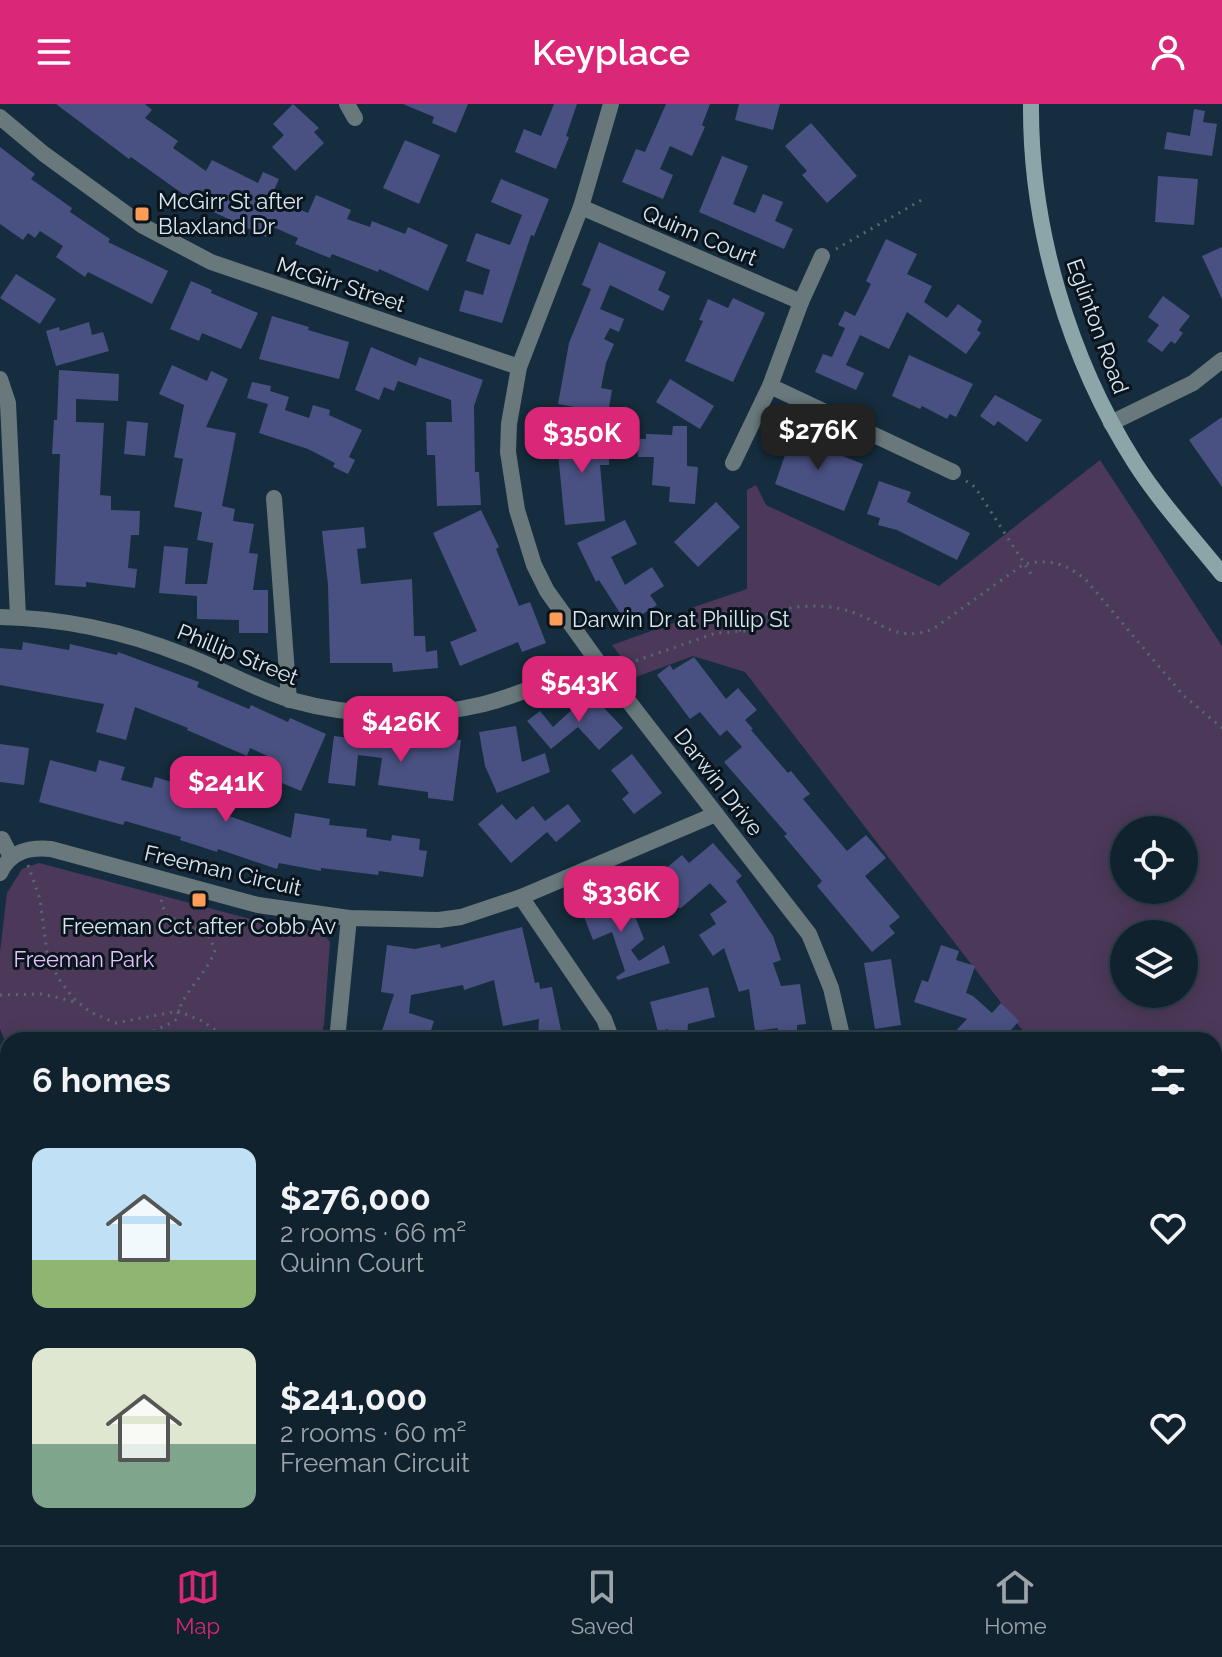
<!DOCTYPE html>
<meta charset="utf-8">
<style>
body{margin:0;font-family:Raleway,sans-serif;background:#1e2f3a;color:#f1f3f6;height:100vh;display:flex;flex-direction:column;font-size:30px;white-space:nowrap}
*{box-sizing:border-box;margin:0}
p{font-size:26px;color:#9ca4aa}
.icon{flex:none;width:44px;height:44px;fill:none;stroke:currentColor;stroke-width:2;stroke-linecap:round;stroke-linejoin:round}
.map{position:relative;flex:1;overflow:hidden}
.drawer{position:absolute;left:0px;top:928px;width:1222px;height:514px;display:flex;flex-direction:column;background:#10222e;border-radius:24px 24px 0 0;box-shadow:0 4px 20px #0003,0 0 0 2px #303f4a}
.drawer>*{flex:none}
.fabs{position:absolute;left:1110px;top:712px;display:grid;gap:16px}
.fabs a{display:grid;place-items:center;width:88px;height:88px;border-radius:50%;background:#10222e;box-shadow:0 4px 20px #0003,0 0 0 2px #303f4a;font-size:40px}
.price{position:absolute;translate:-50% -68px;padding:0 18px;border-radius:16px;background:#db2777;color:#fff;font-size:26px;line-height:52px;filter:drop-shadow(0 2px 4px #0008)}
.price::after{content:'';position:absolute;left:50%;top:48px;width:24px;height:18px;margin-left:-12px;background:inherit;clip-path:polygon(0 0,100% 0,50% 100%)}
.price.current{background:#222;color:#fff}
ul{padding:0;list-style:none}
li{display:flex;align-items:center;gap:24px;height:200px;padding:0 32px}
li span{display:grid;place-items:center;flex:none;width:224px;height:160px;border-radius:16px;color:#555}
li>.icon{margin-inline-start:auto}
span .icon{width:96px;height:96px;fill:#fffc;stroke-width:1}
li b{font-size:34px}
h2{display:flex;justify-content:space-between;align-items:center;height:96px;padding:0 32px;font-size:34px}
header{display:flex;justify-content:space-between;align-items:center;height:104px;padding:0 32px;background:#db2777;color:#fff;font-size:36px;font-weight:600}
.tabs{display:flex;justify-content:space-around;align-items:center;height:112px;border-top:2px solid #303f4a;background:#10222e;font-size:22px;color:#9ca4aa}
.tabs a{display:grid;justify-items:center;gap:4px}
.tabs .current{color:#db2777}
.map>svg:first-child{display:block}
</style>
<header><svg class="icon" aria-label="menu" viewBox="0 0 24 24"><path d="M4 6h16M4 12h16M4 18h16"/></svg>Keyplace<svg class="icon" aria-label="person" viewBox="0 0 24 24"><circle cx="12" cy="8" r="4"/><path d="M4 21q1-7 8-7t8 7"/></svg></header>
<div class="map">
<svg width="1222" height="1441" viewBox="0 0 1222 1441">
<rect width="100%" height="100%" fill="#152d3e"/>
<g fill="#4c395a" fill-rule="evenodd">
<path d="M1100 356 1222 542V1013L1214 1025V936H1030L745 568 693 552 636 573 612 541 679 517 694 503 747 485V386L756 381 766 401 939 482ZM1124 726H1184V786H1124ZM1124 830H1184V890H1124Z"/>
<polygon points="39,759 258,817 311,825 324,830 330,838 324,921 320,936 8,936 8,944 0,925 0,848 7,789 22,765"/>
<polygon points="688,1434 942,1434 937,1441 681,1441"/>
</g>
<g fill="#495182">
<polygon points="56,0 145,0 152,6 145,14 178,37 173,44 206,67 212,56 258,79 263,68 279,75 271,93 308,109 316,91 351,106 347,115 370,123 372,117 405,130 408,123 448,141 428,187 379,165 378,168 332,150 330,154 295,140 298,134 271,122 266,133 201,102 203,98 183,90 131,53 129,55"/>
<polygon points="293,0 319,24 314,28 324,39 295,67 272,43 284,31 273,20"/>
<polygon points="403,0 468,0 456,29 432,19 434,13"/>
<polygon points="554,0 577,0 566,32 569,33 556,65 515,48 524,25 541,32"/>
<polygon points="666,0 710,0 702,21 705,23 692,52 670,42 660,65 673,71 663,95 622,78 636,45 645,48"/>
<polygon points="739,0 780,0 773,26 735,16"/>
<polygon points="1194,5 1205,7 1203,18 1217,20 1212,52 1164,45 1167,28 1190,32"/>
<polygon points="811,19 857,72 827,99 802,71 807,67 785,42"/>
<polygon points="405,36 440,51 419,100 383,84"/>
<polygon points="0,43 35,70 31,75 72,104 70,108 110,135 108,138 168,167 152,200 88,168 85,173 56,153 63,142 40,127 35,134 28,129 23,136 0,120"/>
<polygon points="722,52 748,62 733,100 755,109 763,90 783,98 775,117 793,125 784,145 699,108"/>
<polygon points="1158,72 1198,75 1194,121 1155,118"/>
<polygon points="501,75 549,95 534,132 531,131 502,219 459,207 465,186 483,191 490,166 466,157 476,129 510,141 522,111 491,98"/>
<polygon points="886,135 917,150 907,170 932,182 924,198 947,214 958,200 982,217 977,226 981,229 966,250 907,208 889,245 860,231 846,261 864,269 856,286 815,268 823,250 832,253 845,224 838,221 845,207 855,212 871,180 866,177"/>
<polygon points="599,138 666,168 658,186 670,192 663,207 610,181 600,205 624,215 619,228 610,224 604,235 614,240 606,259 601,284 612,286 608,309 558,300 569,239 591,185 582,181"/>
<polygon points="1222,143 1222,195 1202,152"/>
<polygon points="16,170 56,195 40,220 0,194"/>
<polygon points="191,177 212,186 211,189 258,209 241,245 202,229 199,237 170,225"/>
<polygon points="1163,192 1190,212 1179,226 1183,229 1175,240 1171,237 1162,248 1147,237 1159,221 1148,213"/>
<polygon points="733,194 765,209 733,278 685,257 703,217 699,216 708,195 728,204"/>
<polygon points="272,212 309,223 308,226 349,238 339,275 259,255"/>
<polygon points="89,218 92,231 103,228 109,247 56,262 46,227 59,223 60,227"/>
<polygon points="371,243 416,262 419,253 483,276 474,302 475,368 479,368 481,401 437,402 435,351 427,351 426,318 452,318 451,296 398,277 394,287 384,283 379,296 355,286"/>
<polygon points="909,251 973,280 956,313 950,310 947,315 922,302 920,305 892,292"/>
<polygon points="172,261 207,277 211,267 228,275 206,323 236,329 222,402 235,405 233,417 254,420 249,449 258,450 253,486 268,486 268,529 239,529 239,516 197,515 197,492 159,489 164,442 188,444 185,480 207,480 213,439 197,436 202,408 174,403 183,355 174,353 184,301 159,290"/>
<polygon points="59,266 119,270 118,297 76,295 76,318 104,319 100,391 111,392 111,406 140,407 139,431 131,431 128,464 137,465 135,484 86,478 86,483 55,481 60,350 52,350 54,316 57,316"/>
<polygon points="670,275 714,302 700,325 656,298"/>
<polygon points="252,278 271,282 270,287 289,293 285,306 309,314 313,301 330,306 329,311 362,326 349,353 355,356 348,370 333,363 335,359 308,345 259,329 268,300 247,294"/>
<polygon points="995,291 1042,316 1027,338 998,317 994,322 980,312"/>
<polygon points="1222,313 1222,383 1189,336"/>
<polygon points="127,317 148,319 145,352 124,350"/>
<polygon points="673,322 687,322 687,362 698,363 695,400 669,398 670,383 652,381 654,353 638,353 637,335 646,335 646,330 672,331"/>
<polygon points="793,328 817,336 815,341 863,360 844,407 775,380"/>
<polygon points="552,329 610,330 609,361 600,361 605,417 565,421 558,349 552,349"/>
<polygon points="879,377 911,388 907,398 970,429 957,456 897,426 878,421 880,414 867,410"/>
<polygon points="716,398 740,423 698,463 674,438"/>
<polygon points="481,406 499,443 496,445 519,502 530,498 546,539 522,548 518,538 460,562 450,538 477,527 433,429"/>
<polygon points="625,416 637,440 611,453 625,481 652,463 664,482 650,491 657,501 627,520 599,476 596,478 577,439"/>
<polygon points="364,423 366,444 357,445 361,480 412,475 414,532 425,532 426,548 437,546 438,564 393,568 392,559 330,559 328,481 322,427"/>
<polygon points="23,538 69,546 70,540 117,551 118,548 199,578 197,583 249,605 251,601 288,618 290,614 326,630 301,687 270,674 278,657 250,644 247,652 187,626 188,624 135,603 126,636 96,628 104,600 0,581 0,544 22,546"/>
<polygon points="694,553 726,595 738,584 757,606 745,616 753,625 751,626 788,669 791,667 810,690 803,695 847,747 866,731 886,754 865,772 900,813 889,822 895,829 872,848 817,782 822,777 784,732 787,730 724,658 742,643 727,626 720,632 700,608 690,615 657,571 670,561 673,566"/>
<polygon points="590,589 623,624 599,646 578,623 551,645 527,617 540,607 553,623"/>
<polygon points="516,622 522,658 545,649 550,668 497,689 485,662 479,628"/>
<polygon points="334,632 384,638 385,632 435,639 436,633 461,636 453,697 428,694 428,688 378,681 382,654 358,651 355,682 328,679"/>
<polygon points="0,640 29,644 24,681 0,678"/>
<polygon points="632,650 662,689 634,710 622,695 629,689 611,666"/>
<polygon points="50,656 96,668 99,656 125,663 121,676 152,684 155,673 182,681 181,687 231,703 229,712 291,734 295,709 330,715 329,721 367,725 366,733 391,737 392,731 420,735 419,746 427,747 423,773 379,767 378,771 321,764 321,767 279,759 277,765 218,745 217,748 180,736 181,733 125,717 123,721 39,698"/>
<polygon points="502,700 516,716 533,702 545,717 568,700 581,717 556,738 547,728 511,759 478,720"/>
<polygon points="713,739 742,772 736,777 773,832 781,856 773,859 781,882 800,880 806,920 797,921 797,936 778,936 778,924 755,927 749,885 739,888 724,844 713,852 699,831 716,820 710,810 727,798 710,779 681,804 676,804 652,776 682,751 689,759"/>
<polygon points="604,791 609,804 629,797 644,835 631,846 639,857 664,841 670,859 618,876 616,873 625,867 612,828 593,836 579,800"/>
<polygon points="522,823 535,879 539,878 540,885 552,883 563,936 538,936 539,915 503,922 494,876 464,886 463,881 411,891 409,909 434,917 428,936 379,936 394,890 381,888 387,841 415,845 440,840 441,844"/>
<polygon points="941,841 959,847 956,856 975,862 966,889 973,892 992,909 1001,899 1019,917 1011,926 1021,936 947,936 967,915 914,898 922,876 928,878"/>
<polygon points="891,855 901,921 875,925 864,859"/>
<polygon points="708,883 715,913 688,920 687,936 667,936 668,925 658,928 650,898"/>
</g>
<g fill="none" stroke-linecap="round" stroke-linejoin="round">
<g stroke="#546978" stroke-width="3" stroke-dasharray="2 6" stroke-linecap="butt">
<polyline points="836,145 925,94"/>
<polyline points="966,377 975,383 1031,470"/>
<path d="M739 527C767 502 817 496 852 508 883 519 898 539 933 525L1024 460C1049 455 1066 459 1086 476L1183 591 1222 624"/>
<polyline points="621,562 716,529 747,527"/>
<polyline points="28,761 40,795 47,849 58,874 73,894 90,908 116,919 178,907 202,917 223,931 226,936"/>
<polyline points="0,891 43,890 75,898"/>
<path d="M140 936C151 925 165 924 177 915 179 891 207 871 215 846L208 830 167 812 161 799 162 792"/>
<polyline points="1214,996 1222,984"/>
<polyline points="904,1441 909,1434"/>
</g>
<g stroke="#69797b" stroke-width="16">
<polyline points="347,0 355,14"/>
<polyline points="611,0 581,103 519,263 509,320 508,348 517,406 534,461 547,487 598,558 809,830 831,884 843,936"/>
<polyline points="0,13 44,50 143,122 211,158 519,263"/>
<polyline points="581,103 801,198"/>
<polyline points="0,275 8,299 18,513"/>
<polyline points="770,282 953,368"/>
<polyline points="1111,319 1193,279 1222,256"/>
<polyline points="733,359 770,282 801,198 822,152"/>
<polyline points="274,394 289,596"/>
<path d="M0 513C63 514 126 528 184 551 220 564 254 585 291 596 351 613 423 615 484 600 521 591 562 571 598 558"/>
<polyline points="2,735 11,753"/>
<path d="M0 769C10 747 29 743 51 745L258 801 349 814 439 816 461 813 521 793 716 710"/>
<polyline points="521,793 604,915 612,936"/>
<polyline points="337,936 349,814"/>
<polyline points="0,962 8,973"/>
<polyline points="1214,1206 1222,1195"/>
<polyline points="0,1225 8,1225"/>
<polyline points="1214,1361 1222,1367"/>
<polyline points="191,1434 196,1441"/>
<polyline points="1049,1441 1054,1434"/>
</g>
<path stroke="#8ca5a9" stroke-width="16" d="M1031 0C1030 124 1069 255 1135 359 1160 398 1193 434 1222 470"/>
</g>
<g fill="#fe9c58" stroke="#0a141c" stroke-width="3">
<rect x="134" y="102" width="16" height="16" rx="4"/>
<rect x="548" y="507" width="16" height="16" rx="4"/>
<rect x="191" y="788" width="16" height="16" rx="4"/>
</g>
<g text-anchor="middle" dominant-baseline="central" stroke-width="6" stroke-linejoin="round" paint-order="stroke">
<g font-size="22" fill="#d9e7f3" stroke="#0a141c" text-anchor="start">
<text x="158" y="97">McGirr St after<tspan x="158" dy="25">Blaxland Dr</tspan></text>
<text x="572" y="515">Darwin Dr at Phillip St</text>
<text x="199" y="822" text-anchor="middle">Freeman Cct after Cobb Av</text>
</g>
<g font-size="22" fill="#d9e7f3" stroke="#0a141c">
<text transform="translate(700 131) rotate(23)">Quinn Court</text>
<text transform="translate(341 180) rotate(18)">McGirr Street</text>
<text transform="translate(1098 222) rotate(70)">Eglinton Road</text>
<text transform="translate(238 550) rotate(22)">Phillip Street</text>
<text transform="translate(719 678) rotate(52)">Darwin Drive</text>
<text transform="translate(223 766) rotate(13)">Freeman Circuit</text>
</g>
<g font-size="22" fill="#e3c1fd" stroke="#0a141c">
<text x="84" y="855">Freeman Park</text>
</g>
</g>
</svg>
<div class="fabs">
<a><svg class="icon" aria-label="locate" viewBox="0 0 24 24"><circle cx="12" cy="12" r="6"/><path d="M12 2v4M12 18v4M2 12h4M18 12h4"/></svg></a>
<a><svg class="icon" aria-label="layers" viewBox="0 0 24 24"><path d="M12 4l9 5-9 5-9-5zM3 14l9 5 9-5"/></svg></a>
</div>
<b class="price current" style="left:818px;top:368px">$276K</b>
<b class="price" style="left:582px;top:371px">$350K</b>
<b class="price" style="left:579px;top:620px">$543K</b>
<b class="price" style="left:401px;top:660px">$426K</b>
<b class="price" style="left:226px;top:720px">$241K</b>
<b class="price" style="left:621px;top:830px">$336K</b>
<section class="drawer">
<h2>6 homes<svg class="icon" aria-label="filters" viewBox="0 0 24 24"><path d="M4 7h16M4 17h16"/><circle cx="9" cy="7" r="2"/><circle cx="15" cy="17" r="2"/></svg></h2>
<ul>
<li><span style="background:linear-gradient(#bfe0f5 70%,#8fb573 0)"><svg class="icon" aria-label="home" viewBox="0 0 24 24"><path d="M3 11l9-7 9 7M6 9v11h12V9"/></svg></span><div><b>$276,000</b><p>2 rooms · 66 m²</p><p>Quinn Court</p></div><svg class="icon" aria-label="heart" viewBox="0 0 24 24"><path d="M12 20l-8-8c-3-5 5-10 8-4 3-6 11-1 8 4z"/></svg></li>
<li><span style="background:linear-gradient(#dfe7d0 60%,#7fa58c 0)"><svg class="icon" aria-label="home" viewBox="0 0 24 24"><path d="M3 11l9-7 9 7M6 9v11h12V9"/></svg></span><div><b>$241,000</b><p>2 rooms · 60 m²</p><p>Freeman Circuit</p></div><svg class="icon" aria-label="heart" viewBox="0 0 24 24"><path d="M12 20l-8-8c-3-5 5-10 8-4 3-6 11-1 8 4z"/></svg></li>
</ul>
</section>
</div>
<nav class="tabs">
<a class="current"><svg class="icon" aria-label="map" viewBox="0 0 24 24"><path d="M3 6l6-2 6 2 6-2v14l-6 2-6-2-6 2zM9 4v14M15 6v14"/></svg>Map</a>
<a><svg class="icon" aria-label="saved" viewBox="0 0 24 24"><path d="M7 4h10v16l-5-4-5 4z"/></svg>Saved</a>
<a><svg class="icon" aria-label="home" viewBox="0 0 24 24"><path d="M3 11l9-7 9 7M6 9v11h12V9"/></svg>Home</a>
</nav>
